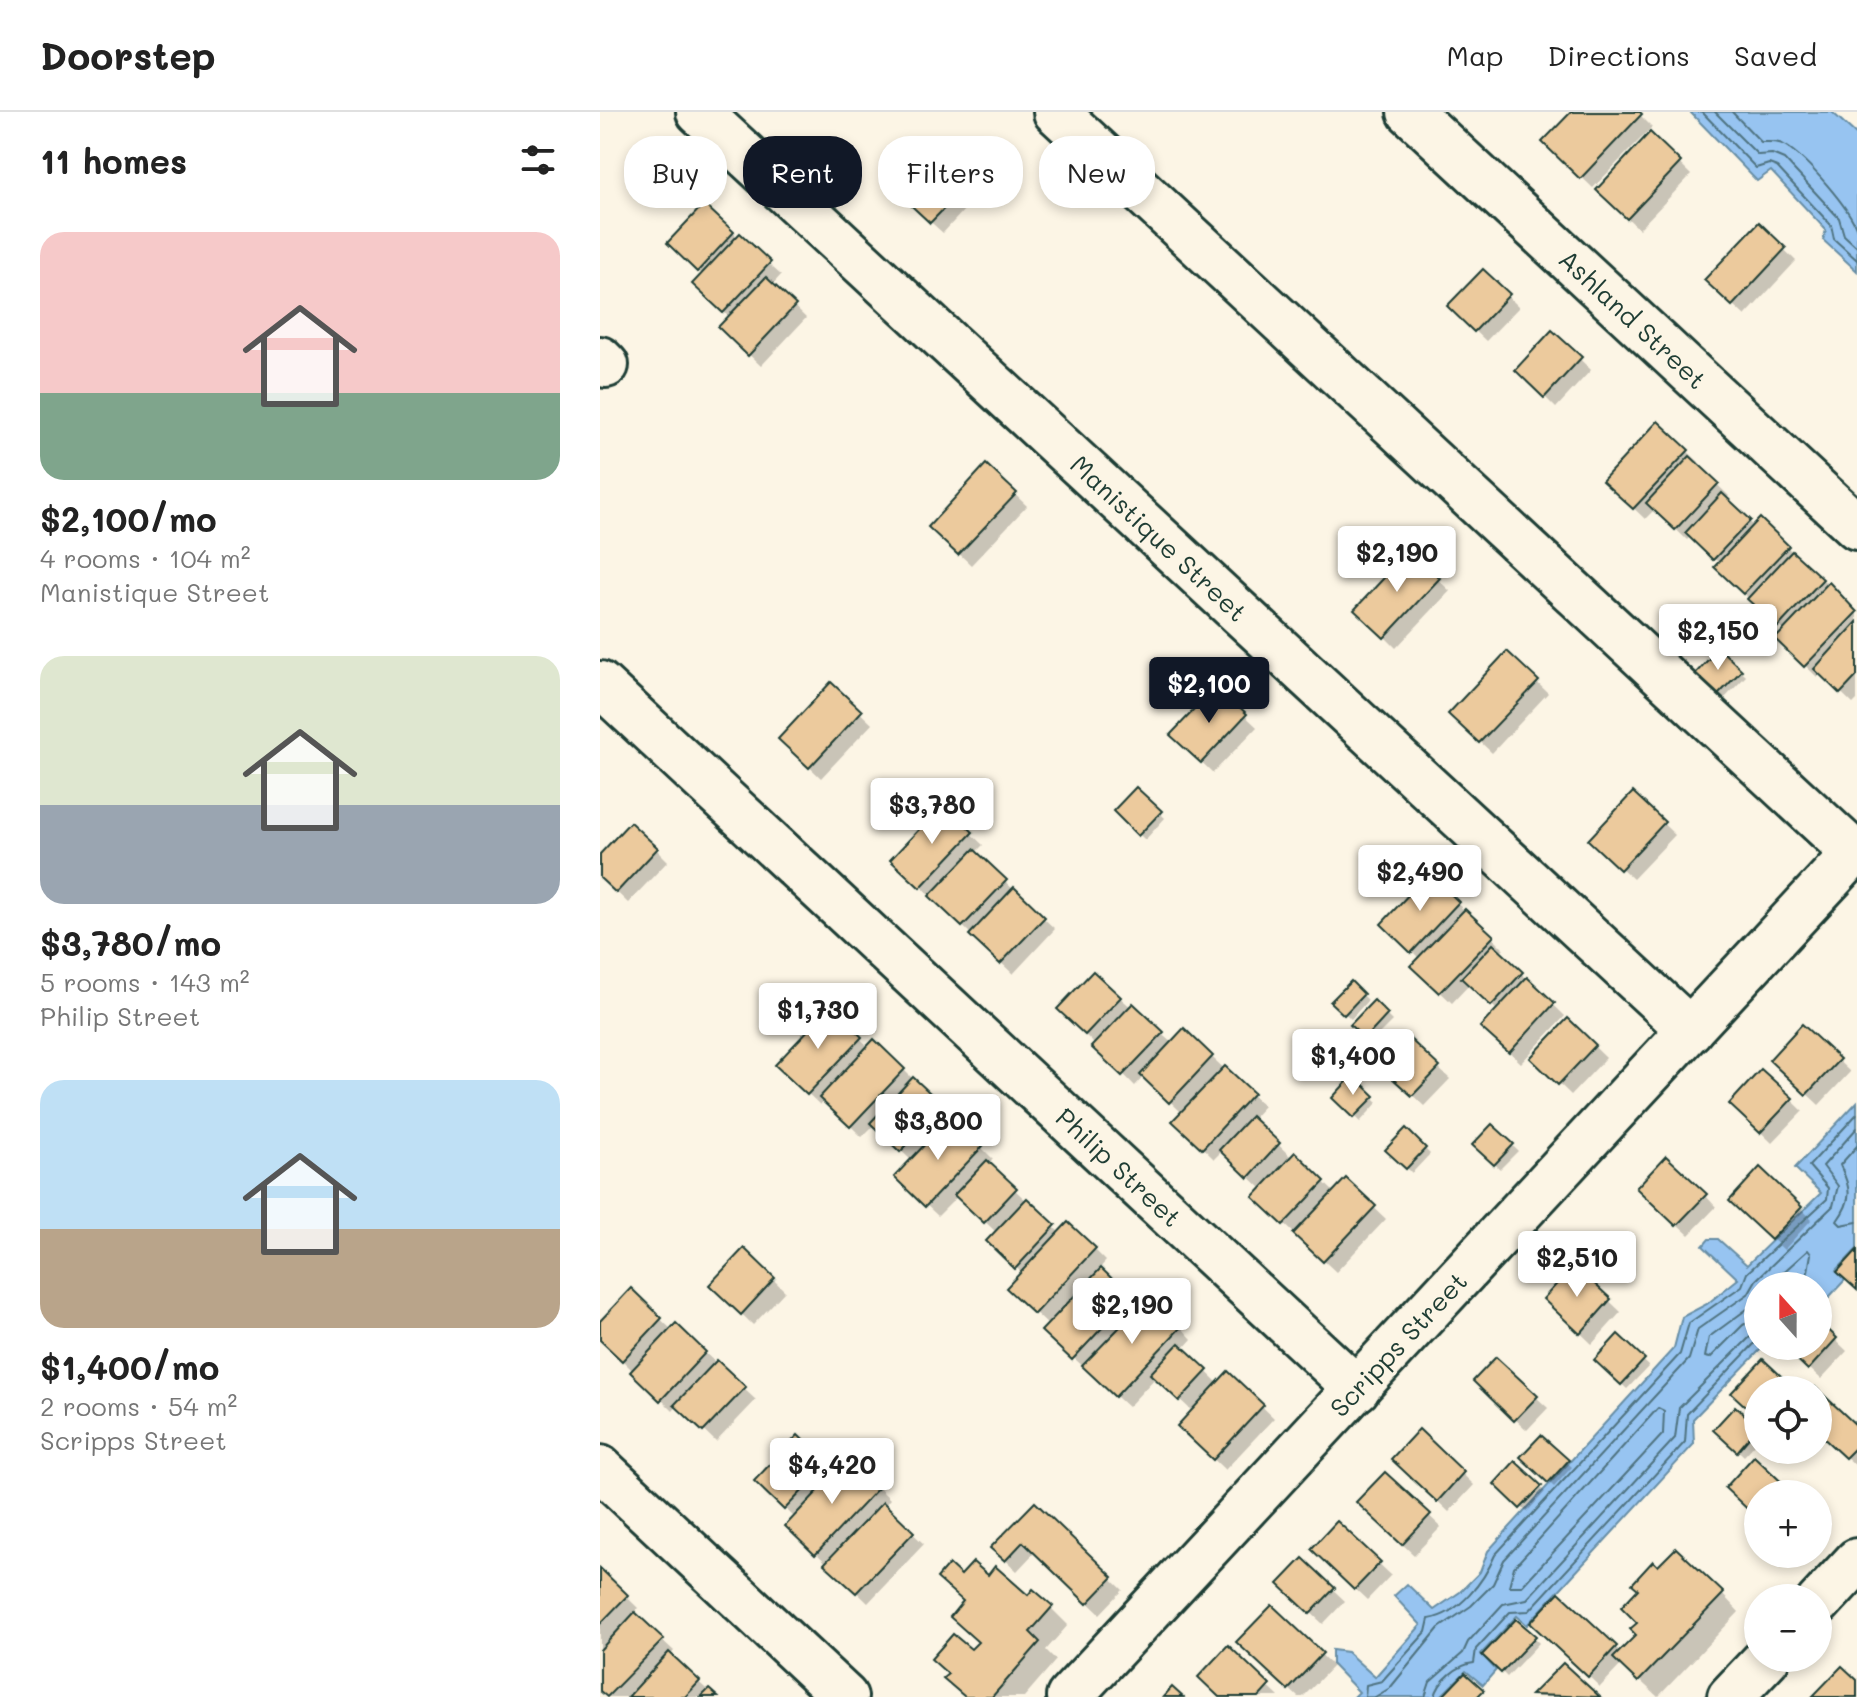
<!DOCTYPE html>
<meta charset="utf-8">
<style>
body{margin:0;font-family:Mali,sans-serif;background:#f6f6f6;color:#222;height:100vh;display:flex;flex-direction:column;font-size:30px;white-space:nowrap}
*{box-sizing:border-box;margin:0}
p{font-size:26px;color:#767676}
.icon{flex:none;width:44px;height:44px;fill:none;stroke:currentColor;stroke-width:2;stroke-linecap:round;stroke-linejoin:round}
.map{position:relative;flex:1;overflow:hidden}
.side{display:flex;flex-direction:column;background:#fff;width:600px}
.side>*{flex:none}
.top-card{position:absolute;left:24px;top:24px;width:760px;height:72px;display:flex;gap:16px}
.needle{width:52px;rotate:339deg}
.fabs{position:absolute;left:1144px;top:1160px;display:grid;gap:16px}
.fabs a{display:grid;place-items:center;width:88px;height:88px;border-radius:50%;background:#fff;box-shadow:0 4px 12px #0003;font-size:40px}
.price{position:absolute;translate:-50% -68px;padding:0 18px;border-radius:8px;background:#fff;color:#222;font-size:26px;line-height:52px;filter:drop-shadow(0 2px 4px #0008)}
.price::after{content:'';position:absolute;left:50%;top:48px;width:24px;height:18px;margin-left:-12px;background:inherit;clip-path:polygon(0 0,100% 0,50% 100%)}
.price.active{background:#111827;color:#fff}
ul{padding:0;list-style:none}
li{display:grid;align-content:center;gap:16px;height:424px;padding:0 40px}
li span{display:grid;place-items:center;height:248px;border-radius:24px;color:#555}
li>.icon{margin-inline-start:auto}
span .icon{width:144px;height:144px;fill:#fffc;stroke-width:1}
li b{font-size:34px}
h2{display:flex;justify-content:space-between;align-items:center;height:96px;padding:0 40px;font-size:34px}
.pill{padding:0 28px;border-radius:32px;background:#fff;box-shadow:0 4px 12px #0003;font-size:28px;line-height:72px}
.pill.active{background:#111827;color:#fff}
header{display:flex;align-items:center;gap:48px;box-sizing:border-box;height:112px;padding:0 40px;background:#fff;border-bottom:2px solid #e0e0e0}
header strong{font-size:38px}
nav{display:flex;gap:44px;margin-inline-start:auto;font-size:28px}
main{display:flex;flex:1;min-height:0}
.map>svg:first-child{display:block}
</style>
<header>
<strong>Doorstep</strong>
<nav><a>Map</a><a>Directions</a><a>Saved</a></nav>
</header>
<main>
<section class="side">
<h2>11 homes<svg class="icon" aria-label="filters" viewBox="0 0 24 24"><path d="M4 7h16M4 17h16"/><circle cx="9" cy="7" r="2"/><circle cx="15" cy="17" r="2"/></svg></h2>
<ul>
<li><span style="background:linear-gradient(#f6c9c9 65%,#7fa58c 0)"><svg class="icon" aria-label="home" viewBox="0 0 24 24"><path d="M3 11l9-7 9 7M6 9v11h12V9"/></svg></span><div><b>$2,100/mo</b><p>4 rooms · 104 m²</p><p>Manistique Street</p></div></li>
<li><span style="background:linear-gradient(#dfe7d0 60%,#9aa5b1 0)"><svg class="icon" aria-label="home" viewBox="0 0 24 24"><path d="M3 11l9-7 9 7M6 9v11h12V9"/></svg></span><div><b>$3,780/mo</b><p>5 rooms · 143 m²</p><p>Philip Street</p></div></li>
<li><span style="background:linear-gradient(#bfe0f5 60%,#b9a48a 0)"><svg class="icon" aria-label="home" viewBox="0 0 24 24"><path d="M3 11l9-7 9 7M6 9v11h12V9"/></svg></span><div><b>$1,400/mo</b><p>2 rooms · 54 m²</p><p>Scripps Street</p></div></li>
</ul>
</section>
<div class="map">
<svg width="1257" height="1585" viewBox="0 0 1257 1585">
<rect width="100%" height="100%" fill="#fcf5e5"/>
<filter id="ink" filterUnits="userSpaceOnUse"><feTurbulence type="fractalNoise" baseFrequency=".0125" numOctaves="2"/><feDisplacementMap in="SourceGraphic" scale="16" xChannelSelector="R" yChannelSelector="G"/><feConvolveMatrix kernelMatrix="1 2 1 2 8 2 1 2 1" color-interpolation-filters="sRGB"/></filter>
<g filter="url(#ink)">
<g fill="#97c4f1" stroke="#678ea5" stroke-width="2">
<polygon points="1090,0 1232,0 1257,23 1257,159 1223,128 1226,118 1171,59 1157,69"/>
<polygon points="1257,990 1257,1137 1236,1159 1245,1168 1218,1197 1218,1174 1158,1174 1158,1234 1164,1234 1093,1307 1094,1332 927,1513 917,1504 881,1542 896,1558 883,1573 866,1559 840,1585 754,1585 759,1580 732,1552 732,1538 747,1540 775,1565 821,1513 794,1484 807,1472 834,1498 860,1480 880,1460 888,1439 1074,1236 1082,1205 1107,1192 1138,1167 1103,1134 1109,1127 1118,1127 1147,1153 1221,1081 1195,1056"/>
</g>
<g fill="#0003">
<polygon points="974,0 1037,0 1052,15 993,76 945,30"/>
<polygon points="1050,23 1091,63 1039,117 998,78"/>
<polygon points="338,48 376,85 343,121 315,96"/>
<polygon points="104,95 181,163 172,173 206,206 161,254 120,215 130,206 95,172 103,163 69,131"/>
<polygon points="1159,113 1196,149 1145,204 1118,179"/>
<polygon points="883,160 919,195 886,229 849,194"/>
<polygon points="953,221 991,258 956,296 918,258"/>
<polygon points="1058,312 1099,350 1097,353 1129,384 1126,387 1155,415 1187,435 1257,499 1257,588 1253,592 1221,561 1217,565 1178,527 1185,520 1128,467 1120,452 1091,424 1087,428 1055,397 1045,407 1005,369"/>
<polygon points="386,355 427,394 371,453 330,414"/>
<polygon points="810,441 850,479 796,536 757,497"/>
<polygon points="1119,539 1146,564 1123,588 1097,563"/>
<polygon points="907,542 948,581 892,641 851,602"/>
<polygon points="231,573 272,612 221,666 180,627"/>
<polygon points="617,577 657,615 613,661 585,634"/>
<polygon points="536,678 565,706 545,728 516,699"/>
<polygon points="1033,683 1075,723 1033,767 991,728"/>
<polygon points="343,695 383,733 375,741 455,817 413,862 293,748"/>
<polygon points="56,737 68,749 28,791 0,764 0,745"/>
<polygon points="829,764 904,837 900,841 965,904 921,951 883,915 898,899 870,872 852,891 813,854 820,847 784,812"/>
<polygon points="493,862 573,932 584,919 664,994 652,1007 692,1046 695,1043 735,1081 746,1069 786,1107 736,1160 667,1096 662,1077 622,1039 614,1047 575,1009 582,1001 544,964 535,974 460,897"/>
<polygon points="751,872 768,888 751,907 733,890"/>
<polygon points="774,891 792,909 771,930 753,913"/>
<polygon points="230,898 269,935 304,958 393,1047 388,1052 460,1121 468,1112 495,1138 506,1149 499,1157 540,1197 550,1186 581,1215 592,1227 583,1237 619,1272 628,1262 674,1306 625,1358 579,1314 593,1300 556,1265 528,1295 444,1219 449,1214 409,1176 422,1161 389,1129 397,1121 358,1084 338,1104 308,1076 312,1049 274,1013 262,1025 224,988 220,993 178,953"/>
<polygon points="968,909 1006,946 971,983 933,946"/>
<polygon points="1202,914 1250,960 1219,993 1171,948"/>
<polygon points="810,930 850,967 824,994 785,957"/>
<polygon points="1162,959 1203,999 1172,1031 1132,992"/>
<polygon points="753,966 778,990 760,1010 735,986"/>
<polygon points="892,1014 918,1039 900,1057 875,1033"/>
<polygon points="806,1018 830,1042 812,1061 788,1037"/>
<polygon points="1160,1058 1212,1107 1184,1138 1143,1100"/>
<polygon points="1105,1083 1116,1095 1089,1123 1050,1087"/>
<polygon points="144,1139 185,1179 153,1213 112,1173"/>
<polygon points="975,1156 1021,1200 992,1232 945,1187"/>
<polygon points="31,1179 72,1218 76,1214 156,1288 116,1330 78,1293 73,1299 0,1226 0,1212"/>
<polygon points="1218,1211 1247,1239 1221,1267 1185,1234 1218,1234"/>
<polygon points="1018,1225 1049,1254 1027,1277 996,1248"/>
<polygon points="1218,1280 1257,1317 1257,1355 1218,1319"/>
<polygon points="887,1281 936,1285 948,1296 927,1318"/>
<polygon points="1135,1297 1158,1317 1158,1329 1144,1344 1116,1318"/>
<polygon points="819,1320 874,1373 849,1400 805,1358"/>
<polygon points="198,1326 236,1362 250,1348 290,1387 284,1394 324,1432 268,1491 188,1414 195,1406 157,1369"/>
<polygon points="941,1326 972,1355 954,1375 923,1345"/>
<polygon points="916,1352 945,1380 927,1400 896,1372"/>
<polygon points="785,1362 841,1415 814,1443 770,1402"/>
<polygon points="435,1393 523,1478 500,1502 435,1440 417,1459 393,1436"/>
<polygon points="737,1412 791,1463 767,1488 713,1437"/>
<polygon points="703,1449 745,1489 723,1512 692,1483"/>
<polygon points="1058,1457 1122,1482 1139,1500 1058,1585 1022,1552 1000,1575 944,1522 959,1483 1021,1541 1039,1523 1039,1511"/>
<polygon points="0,1459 38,1496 33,1501 74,1539 70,1544 115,1585 9,1585 0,1577"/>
<polygon points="362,1465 388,1466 451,1496 468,1513 446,1538 456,1548 424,1585 365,1585 371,1540 380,1531 365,1490"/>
<polygon points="672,1496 733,1554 703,1585 698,1585 650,1541"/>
<polygon points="917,1509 939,1531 907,1565 885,1543"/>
<polygon points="628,1536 679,1585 621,1585"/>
<polygon points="963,1553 997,1585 936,1585"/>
</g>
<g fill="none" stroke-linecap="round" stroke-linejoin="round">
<g stroke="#4f7380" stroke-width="2">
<polyline points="1102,0 1156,56 1169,52 1177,55 1231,113 1234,127 1257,148"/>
<polyline points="1115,0 1158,43 1172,42 1184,47 1239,106 1244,123 1257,135"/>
<path d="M1132 0 1161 30C1170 30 1178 29 1186 34 1207 47 1250 96 1257 118"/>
<path d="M1257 1034 1240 1053C1251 1076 1253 1087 1237 1109L1241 1113 1257 1110"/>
<polyline points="1168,1174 1208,1138 1211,1142 1207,1165 1198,1174"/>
<polyline points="1158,1189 1109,1225 1105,1245 1110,1246 1143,1213 1158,1205"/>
<polygon points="1058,1296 1064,1299 1063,1322 922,1474 909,1474 914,1455"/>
<path d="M765 1585 766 1573 782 1569 826 1520 829 1507C860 1502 884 1469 895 1443L1080 1242 1089 1211 1142 1174 1147 1161 1227 1087 1228 1076 1209 1054 1257 1002"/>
<polyline points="775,1585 790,1576 839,1516 871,1494 893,1472 904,1448 1089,1247 1098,1217 1148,1182 1156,1168 1233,1094 1238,1074 1223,1054 1257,1016"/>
<polyline points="825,1585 830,1570 863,1541 868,1530 903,1492 927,1487 1075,1326 1079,1296 1158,1217"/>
<path d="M835 1585C838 1569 859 1552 874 1551L876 1537 910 1500 929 1499 1085 1330 1087 1302 1158 1228"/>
</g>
</g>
<g fill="#ecca9d" stroke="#1f3d34" stroke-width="2">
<polygon points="971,0 1040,0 1042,2 980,67 942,30"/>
<polygon points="1050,20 1081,50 1027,107 996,78"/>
<polygon points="338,45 367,73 330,111 301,84"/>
<polygon points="104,92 134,120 97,160 67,131"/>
<polygon points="1159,110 1186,136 1132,194 1104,168"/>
<polygon points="140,121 171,150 123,201 92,172"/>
<polygon points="883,157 910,182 874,220 847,194"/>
<polygon points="166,165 196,193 148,244 118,215"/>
<polygon points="952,218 982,245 944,286 915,258"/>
<polygon points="1058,309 1089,338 1033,397 1002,369"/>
<polygon points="1090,344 1119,371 1075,418 1046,391"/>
<polygon points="386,352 417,381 358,443 328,415"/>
<polygon points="1122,381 1151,408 1113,448 1085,421"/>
<polygon points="1160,406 1189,434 1143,482 1114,455"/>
<polygon points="810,438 840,466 784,526 754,498"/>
<polygon points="1192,439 1223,467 1178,515 1147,487"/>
<polygon points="1229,470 1257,500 1204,555 1175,527"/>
<polygon points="1257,510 1257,564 1240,582 1214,557"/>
<polygon points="1119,536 1142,558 1117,584 1094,563"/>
<polygon points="907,539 939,569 879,631 848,602"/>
<polygon points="231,570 262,599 209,656 178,627"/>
<polygon points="617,574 647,602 601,651 570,623"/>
<polygon points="536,675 562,699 538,724 513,699"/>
<polygon points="1033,680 1065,710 1020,758 988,728"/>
<polygon points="343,692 373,720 320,776 290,748"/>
<polygon points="30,710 58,736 16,781 0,766 0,742"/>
<polygon points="374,737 407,768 362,815 329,784"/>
<polygon points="829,761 859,790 811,841 781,812"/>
<polygon points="414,775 445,805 400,852 369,823"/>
<polygon points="865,797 894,824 839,881 810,854"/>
<polygon points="893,832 923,860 891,894 861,866"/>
<polygon points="493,859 521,885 485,923 457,897"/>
<polygon points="927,865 955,891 909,941 880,915"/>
<polygon points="751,869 764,882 744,903 730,890"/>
<polygon points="774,888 788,902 765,927 750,913"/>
<polygon points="533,891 564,920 522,964 491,935"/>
<polygon points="230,895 262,925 207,983 175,953"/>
<polygon points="968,906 996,933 958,973 930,946"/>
<polygon points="1202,912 1240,947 1206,983 1169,948"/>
<polygon points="584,916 613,944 569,991 540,963"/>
<polygon points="274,927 305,957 250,1015 219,986"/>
<polygon points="810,927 840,955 812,984 782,957"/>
<polygon points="625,954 654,981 602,1037 572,1009"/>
<polygon points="1161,957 1193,986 1160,1021 1129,992"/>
<polygon points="753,963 775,984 753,1006 732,986"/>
<polygon points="313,965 344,994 300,1040 270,1011"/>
<polygon points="651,1004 680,1031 648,1066 619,1038"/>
<polygon points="351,1005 383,1034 325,1095 294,1065"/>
<polygon points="892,1012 914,1032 894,1053 872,1033"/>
<polygon points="806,1016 826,1036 806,1057 785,1038"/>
<polygon points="695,1040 725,1069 683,1113 653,1085"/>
<polygon points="1066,1044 1107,1082 1076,1114 1036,1076"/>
<polygon points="387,1048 417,1076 384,1111 354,1083"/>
<polygon points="1160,1055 1202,1095 1171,1128 1129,1089"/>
<polygon points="746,1066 776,1094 723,1150 693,1122"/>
<polygon points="427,1086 456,1113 415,1157 386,1129"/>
<polygon points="468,1110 496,1136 434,1202 406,1176"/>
<polygon points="144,1136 175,1166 141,1203 109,1173"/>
<polygon points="1257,1138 1257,1178 1237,1160"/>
<polygon points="974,1153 1011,1187 980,1222 943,1187"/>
<polygon points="501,1156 531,1185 472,1248 441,1219"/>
<polygon points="31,1176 62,1206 22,1249 0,1228 0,1209"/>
<polygon points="550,1184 582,1214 515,1285 482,1254"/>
<polygon points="1218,1208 1237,1226 1208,1258 1183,1234 1218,1234"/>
<polygon points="76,1211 106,1240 60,1289 30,1260"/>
<polygon points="1018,1222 1045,1247 1021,1273 994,1248"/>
<polygon points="579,1231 608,1258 579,1289 550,1262"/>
<polygon points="896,1245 938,1284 914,1309 873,1269"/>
<polygon points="1163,1247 1196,1278 1158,1278 1158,1306 1131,1281"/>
<polygon points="117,1248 146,1275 103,1320 74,1293"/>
<polygon points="628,1259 664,1293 613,1348 577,1314"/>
<polygon points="1215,1275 1257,1314 1257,1334 1245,1346 1218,1321 1218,1278 1212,1278"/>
<polygon points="1135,1294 1158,1315 1137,1340 1113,1318"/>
<polygon points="819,1317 864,1360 837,1390 791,1347"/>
<polygon points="198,1323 228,1352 184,1398 154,1369"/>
<polygon points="941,1323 969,1348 948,1371 920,1345"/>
<polygon points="1154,1344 1194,1382 1158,1382 1158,1407 1125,1376"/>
<polygon points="250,1345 280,1374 215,1443 185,1414"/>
<polygon points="915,1349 942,1374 920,1397 894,1372"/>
<polygon points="785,1360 831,1402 802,1433 756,1390"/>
<polygon points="283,1390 314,1420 256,1481 224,1452"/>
<polygon points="435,1390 513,1465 487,1492 423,1430 405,1449 390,1436"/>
<polygon points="737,1409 781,1450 754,1478 711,1437"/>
<polygon points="1076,1436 1124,1481 1038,1570 1013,1546 1036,1523 1030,1517 1037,1511 1021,1495 1038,1477 1032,1472 1053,1449 1058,1454"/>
<polygon points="703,1446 735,1476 710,1502 678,1472"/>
<polygon points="373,1450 388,1463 395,1454 428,1483 433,1477 453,1494 430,1520 440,1530 392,1585 365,1585 343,1566 348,1562 331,1547 353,1522 371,1537 378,1530 350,1505 363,1489 337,1466 349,1452 361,1463"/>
<polygon points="0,1456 28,1483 0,1512"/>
<polygon points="959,1480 1017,1534 988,1565 930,1511"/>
<polygon points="672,1493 723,1541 688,1578 636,1530"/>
<polygon points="35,1500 64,1527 7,1585 0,1579 0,1538"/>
<polygon points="916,1507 936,1524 901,1561 882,1543"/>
<polygon points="628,1533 670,1573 659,1585 619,1585 598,1565"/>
<polygon points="69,1540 100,1569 85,1585 28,1585"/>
<polygon points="963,1551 1000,1585 931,1583"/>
<polygon points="1242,1554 1257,1568 1257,1585 1212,1585"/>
<polygon points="865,1561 884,1578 877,1585 842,1585"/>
<polygon points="572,1575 583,1585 563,1585"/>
<polygon points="109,1577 118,1585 101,1585"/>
</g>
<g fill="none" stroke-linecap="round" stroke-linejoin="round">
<defs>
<g id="minor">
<polyline points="99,0 1090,918"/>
<polyline points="456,0 1254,741"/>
<polyline points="810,0 1257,415"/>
<polyline points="0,247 6,253"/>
<polyline points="0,572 757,1277"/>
<polyline points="0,1356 245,1585"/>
<polyline points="1218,1491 1257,1449"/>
<polyline points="469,1585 1257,738"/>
<polyline points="1130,1585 1167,1546"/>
</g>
</defs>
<use href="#minor" stroke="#1f3d34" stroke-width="50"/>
<use href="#minor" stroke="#fcf5e5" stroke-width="44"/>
</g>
</g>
<g text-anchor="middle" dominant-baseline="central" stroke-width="6" stroke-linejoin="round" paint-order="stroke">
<g font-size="26" fill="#1f3d34" stroke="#fcf5e5">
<text transform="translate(1033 207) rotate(43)">Ashland Street</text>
<text transform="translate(559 426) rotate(43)">Manistique Street</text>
<text transform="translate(519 1055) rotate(43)">Philip Street</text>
<text transform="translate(798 1232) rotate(-47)">Scripps Street</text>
</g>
</g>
</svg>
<div class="fabs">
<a><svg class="needle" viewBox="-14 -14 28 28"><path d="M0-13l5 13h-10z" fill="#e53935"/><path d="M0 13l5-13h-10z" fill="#767676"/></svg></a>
<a><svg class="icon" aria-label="locate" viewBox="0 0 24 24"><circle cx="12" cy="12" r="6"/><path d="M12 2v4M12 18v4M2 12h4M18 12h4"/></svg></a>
<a>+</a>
<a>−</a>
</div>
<b class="price" style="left:797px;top:482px">$2,190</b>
<b class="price" style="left:1118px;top:560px">$2,150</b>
<b class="price active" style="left:609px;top:613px">$2,100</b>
<b class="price" style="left:332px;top:734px">$3,780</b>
<b class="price" style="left:820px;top:801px">$2,490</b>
<b class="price" style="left:218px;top:939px">$1,730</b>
<b class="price" style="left:753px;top:985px">$1,400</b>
<b class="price" style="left:338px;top:1050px">$3,800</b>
<b class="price" style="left:977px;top:1187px">$2,510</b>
<b class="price" style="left:532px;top:1234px">$2,190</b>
<b class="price" style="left:232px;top:1394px">$4,420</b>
<div class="top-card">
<a class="pill">Buy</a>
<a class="pill active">Rent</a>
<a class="pill">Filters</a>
<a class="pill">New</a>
</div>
</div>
</main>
